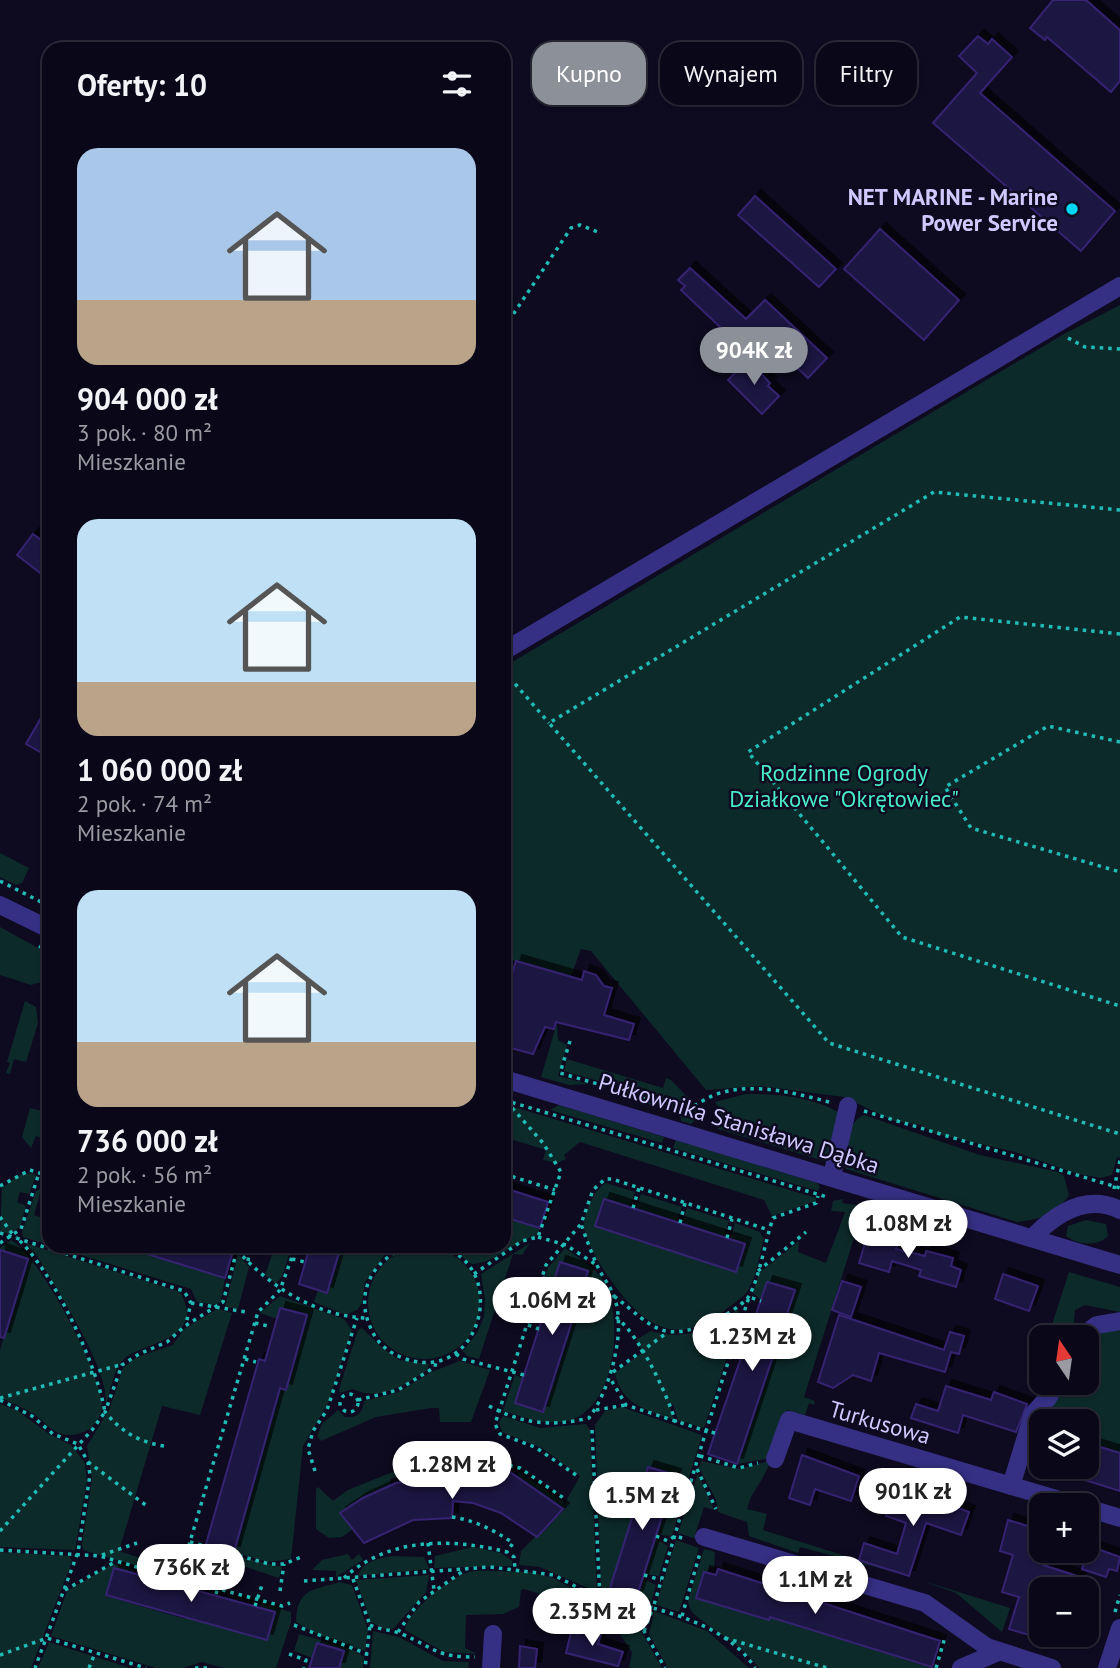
<!DOCTYPE html>
<html lang="pl">
<meta charset="utf-8">
<style>
body{margin:0;font-family:"PT Sans",sans-serif;background:#131121;color:#f1f3f6;height:100vh;display:flex;flex-direction:column;font-size:26px;white-space:nowrap}
*{box-sizing:border-box;margin:0}
p{font-size:23px;color:#999aa2}
.icon{flex:none;width:38px;height:38px;fill:none;stroke:currentColor;stroke-width:2;stroke-linecap:round;stroke-linejoin:round}
.map{position:relative;flex:1;overflow:hidden}
.details{position:absolute;left:42px;top:42px;width:469px;height:1211px;display:flex;flex-direction:column;background:#0a0818;border-radius:21px;box-shadow:0 2px 5px #0004,0 0 0 2px #2a2937}
.details>*{flex:none}
.hud{position:absolute;left:532px;top:42px;width:483px;height:63px;display:flex;gap:14px}
.needle{width:46px;rotate:347deg}
.fabs{position:absolute;left:1029px;top:1325px;display:grid;gap:14px}
.fabs a{display:grid;place-items:center;width:70px;height:70px;border-radius:14px;background:#0a0818;box-shadow:0 2px 5px #0004,0 0 0 2px #2a2937;font-size:35px}
.price{position:absolute;translate:-50% -60px;padding:0 16px;border-radius:24px;background:#fff;color:#222;font-size:23px;line-height:46px;filter:drop-shadow(0 2px 4px #0008)}
.price::after{content:'';position:absolute;left:50%;top:42px;width:21px;height:16px;margin-left:-10px;background:inherit;clip-path:polygon(0 0,100% 0,50% 100%)}
.price.selected{background:#8c9099;color:#fff}
ul{padding:0;list-style:none}
li{display:grid;align-content:center;gap:14px;height:371px;padding:0 35px}
li span{display:grid;place-items:center;height:217px;border-radius:21px;color:#555}
li>.icon{margin-inline-start:auto}
span .icon{width:126px;height:126px;fill:#fffc;stroke-width:1}
li b{font-size:30px}
h2{display:flex;justify-content:space-between;align-items:center;height:84px;padding:0 35px;font-size:30px}
.chip{padding:0 24px;border-radius:21px;background:#0a0818;box-shadow:0 2px 5px #0004,0 0 0 2px #2a2937;font-size:24px;line-height:63px}
.chip.selected{background:#8c9099;color:#fff}
.map>svg:first-child{display:block}
</style>
<div class="map">
<svg width="1120" height="1668" viewBox="0 0 1120 1668">
<defs>
<filter id="shadow"><feDropShadow dx="6" dy="-6" stdDeviation="0" flood-color="#0009"/></filter>
</defs>
<rect width="100%" height="100%" fill="#0e0a20"/>
<g fill="#0d2a2a">
<polygon points="1120,305 1120,1158 1117,1157 1112,1175 1101,1178 1078,1174 1015,1152 933,1133 921,1125 894,1121 844,1097 761,1086 706,1090 591,951 581,949 571,976 504,958 504,667 1064,334"/>
<polygon points="0,853 29,868 22,883 16,885 0,877"/>
<polygon points="0,927 49,954 48,980 31,985 0,975"/>
<polygon points="25,1001 36,1007 38,1023 26,1062 14,1059 10,1074 6,1073 10,1063 7,1062"/>
<polygon points="557,1023 558,1040 567,1045 558,1076 589,1084 569,1085 541,1077"/>
<polygon points="567,1059 663,1088 666,1078 671,1080 699,1109 698,1117 691,1124 681,1121 681,1114 639,1093 564,1071"/>
<polygon points="49,1092 49,1140 36,1136 31,1148 22,1137 30,1108 42,1111"/>
<path d="M746 1094C777 1094 810 1096 838 1112L827 1162 718 1129 715 1123 720 1109 715 1102Z"/>
<polygon points="504,1104 816,1198 816,1201 772,1216 764,1200 580,1142 564,1155 566,1159 557,1163 543,1160 546,1150 504,1137"/>
<polygon points="559,1105 664,1137 662,1143 550,1110"/>
<path d="M864 1115 980 1155 1058 1172 1064 1176 1069 1195C1056 1216 1040 1219 1017 1222L846 1169 843 1164C846 1147 846 1122 864 1115Z"/>
<polygon points="676,1140 817,1183 820,1187 818,1191 673,1148"/>
<polygon points="31,1173 36,1175 29,1194 20,1192 17,1202 26,1206 20,1227 9,1234 0,1231 2,1188 19,1175"/>
<path d="M606 1183 635 1192 630 1207 604 1199 595 1226 744 1244 730 1239 735 1223 760 1232 764 1239C759 1254 756 1282 745 1294 740 1300 731 1305 724 1311 672 1351 639 1321 608 1276 600 1265 583 1238 584 1224 585 1211 595 1188 606 1183Z"/>
<polygon points="49,1185 49,1192 41,1190 34,1215 49,1220 49,1245 23,1237 22,1232 36,1191"/>
<polygon points="641,1194 682,1207 676,1222 636,1209"/>
<polygon points="843,1199 842,1203 864,1206 804,1397 815,1401 814,1405 809,1403 805,1415 787,1410 772,1458 737,1464 795,1291 767,1282 761,1300 753,1293 759,1273 799,1241 798,1252 826,1263 845,1212 831,1211 833,1201"/>
<polygon points="687,1208 729,1221 724,1237 682,1224"/>
<path d="M504 1217 540 1228 536 1236C513 1241 495 1264 472 1264L447 1246H504Z"/>
<path d="M1086 1220 1106 1224 1108 1236C1097 1247 1078 1245 1066 1236L1068 1226Z"/>
<path d="M11 1240C38 1254 102 1373 102 1406 101 1423 86 1435 70 1435 53 1435 46 1423 34 1414 23 1408 11 1402 0 1398V1350L28 1259 2 1251 0 1255V1248Z"/>
<path d="M25 1243 180 1292C208 1340 142 1342 124 1359 113 1370 111 1389 106 1404 108 1366 56 1289 36 1254Z"/>
<polygon points="530,1243 522,1255 513,1254 479,1359 467,1356 463,1351 477,1333 484,1317 485,1299 481,1274"/>
<polygon points="52,1246 134,1246 225,1278 221,1301 217,1305 197,1302 191,1289"/>
<polygon points="275,1246 292,1246 282,1276 276,1284 265,1275"/>
<polygon points="341,1246 385,1246 384,1256 365,1282 362,1303 357,1310 346,1315 314,1302 318,1290 327,1292"/>
<circle cx="424" cy="1303" r="56"/>
<path d="M565 1248C580 1259 597 1268 605 1284 624 1321 615 1411 567 1421 545 1426 524 1417 503 1411L515 1375 523 1378 516 1403 543 1411 555 1280 545 1276 548 1268Z"/>
<polygon points="238,1254 249,1267 238,1309 225,1307"/>
<polygon points="1069,1272 1120,1287 1120,1312 1085,1305 1075,1310 1073,1337 1048,1337"/>
<polygon points="280,1296 344,1319 352,1330 328,1403 303,1446 291,1559 267,1562 234,1552 280,1388 306,1315 280,1308 277,1319 260,1313"/>
<polygon points="217,1309 232,1313 200,1415 162,1406 119,1551 177,1570 174,1577 83,1550 82,1544 92,1479 87,1446 110,1408 123,1368 137,1357 173,1345 184,1329"/>
<path d="M738 1309 739 1320 704 1428 678 1420 673 1404 670 1406 674 1420C647 1410 621 1405 615 1373L643 1352 636 1340 651 1331C683 1341 712 1330 738 1309Z"/>
<polygon points="1120,1326 1120,1453 1087,1443 1087,1421 1041,1421 1031,1463 1026,1462 1037,1419 1064,1383 1087,1382 1087,1339 1097,1331"/>
<path d="M362 1328 380 1346 399 1360 429 1364 427 1370C407 1385 377 1402 353 1389L340 1393 339 1389 358 1330Z"/>
<path d="M460 1361 490 1370 471 1422H440L439 1408H431L376 1417 321 1441 317 1436 322 1424 338 1410 345 1417C357 1418 363 1413 364 1401L399 1392 431 1372Z"/>
<polygon points="0,1404 18,1411 49,1434 71,1445 85,1463 87,1481 75,1550 0,1547"/>
<polygon points="622,1407 702,1435 683,1497 669,1494 675,1475 637,1596 643,1579 656,1585 651,1603 647,1605 601,1588 595,1425 605,1411"/>
<polygon points="503,1416 540,1428 586,1424 590,1430 597,1592 540,1567 519,1565 521,1551 563,1509 516,1477 519,1472 565,1503 580,1476 542,1448 502,1432 499,1422"/>
<path d="M701 1461 739 1469 770 1461C764 1482 752 1488 747 1509L767 1514 763 1530 909 1576 800 1547 798 1553 749 1536 747 1522 718 1512 716 1500 699 1468Z"/>
<polygon points="395,1471 400,1476 390,1479 392,1485 341,1512 353,1529 342,1537 329,1538 316,1529 316,1489 318,1487 333,1501 348,1490"/>
<polygon points="698,1473 714,1510 704,1507 695,1535 701,1538 700,1540 678,1533"/>
<polygon points="668,1499 681,1505 672,1536 656,1535"/>
<polygon points="655,1539 668,1546 659,1576 644,1574"/>
<polygon points="676,1540 699,1548 679,1612 656,1605"/>
<polygon points="190,1545 282,1567 279,1578 231,1562 222,1568 186,1559"/>
<polygon points="473,1547 501,1553 512,1561 512,1566 434,1568 435,1556"/>
<path d="M704 1549 715 1552 714 1568 710 1567 708 1573 704 1572 696 1598 768 1620 770 1617 932 1668H759C741 1644 718 1634 695 1615 691 1612 689 1606 688 1601Z"/>
<polygon points="0,1552 69,1556 72,1561 31,1668 0,1668"/>
<polygon points="348,1554 352,1560 359,1554 363,1560 336,1577 336,1571 312,1570 322,1560"/>
<path d="M392 1556 424 1557 429 1569 358 1576C362 1562 379 1558 392 1556Z"/>
<polygon points="113,1564 134,1570 133,1574 114,1568 106,1596 185,1619 187,1616 267,1640 275,1613 258,1607 260,1603 291,1612 291,1622 276,1668 224,1668 202,1662 183,1668 156,1668 51,1636 67,1591"/>
<path d="M494 1571 529 1572 551 1577 626 1617 642 1633 662 1668H629L632 1652 606 1614 524 1589 521 1590 519 1607 503 1614 466 1615 465 1648 477 1654 444 1652 405 1630C407 1612 448 1579 466 1573 474 1570 485 1571 494 1571Z"/>
<polygon points="429,1575 426,1592 393,1629 387,1630 371,1622 356,1580"/>
<polygon points="920,1580 1010,1608 1002,1632 956,1593"/>
<path d="M340 1582 352 1585 368 1630 365 1651 320 1636 296 1622C297 1589 312 1590 340 1582Z"/>
<polygon points="654,1611 707,1631 749,1668 668,1668 649,1634"/>
<polygon points="373,1631 399,1637 443,1661 469,1662 468,1668 370,1668"/>
<polygon points="299,1634 351,1649 364,1657 363,1668 339,1668 344,1651 317,1643 312,1658 294,1651"/>
<polygon points="49,1642 130,1668 38,1668"/>
</g>
<g fill="#1f1443" stroke="#352471" stroke-width="2" filter="url(#shadow)">
<polygon points="1053,0 1086,0 1120,30 1120,81 1111,92 1047,37 1045,40 1030,28"/>
<polygon points="978,36 988,44 992,39 1012,57 980,93 1115,211 1081,251 933,123 977,73 959,56"/>
<polygon points="755,196 836,269 819,287 738,215"/>
<polygon points="880,229 959,300 924,340 844,269"/>
<polygon points="690,268 746,319 765,300 827,358 808,378 756,328 739,345 681,290 685,286 678,280"/>
<polygon points="748,360 770,383 768,386 779,396 762,414 728,380"/>
<polygon points="33,534 49,546 49,580 17,555"/>
<polygon points="49,704 49,757 26,744"/>
<polygon points="516,961 582,980 584,971 596,975 604,986 612,988 604,1015 634,1024 629,1040 556,1022 554,1029 545,1027 533,1054 504,1046 508,1034 504,1032 511,1008 504,1006 504,999"/>
<polygon points="504,1188 548,1202 540,1228 504,1217"/>
<polygon points="604,1199 745,1244 736,1272 595,1226"/>
<polygon points="868,1233 898,1242 896,1249 925,1256 926,1251 953,1258 951,1266 961,1270 956,1287 919,1276 921,1270 892,1261 889,1272 859,1263"/>
<polygon points="134,1246 216,1246 233,1251 225,1278 134,1250"/>
<polygon points="310,1246 341,1246 327,1293 299,1284"/>
<polygon points="0,1250 28,1259 4,1338 0,1337"/>
<polygon points="560,1262 588,1271 543,1412 515,1403"/>
<polygon points="1003,1274 1038,1286 1029,1311 995,1299"/>
<polygon points="842,1281 861,1287 851,1317 832,1310"/>
<polygon points="767,1282 795,1290 737,1464 708,1454"/>
<polygon points="280,1308 307,1315 286,1390 280,1388 234,1552 206,1544 259,1359 265,1361"/>
<polygon points="839,1315 944,1350 950,1332 964,1336 959,1354 951,1352 945,1372 879,1353 871,1381 853,1375 833,1388 818,1382"/>
<polygon points="946,1386 991,1400 994,1392 1027,1404 1016,1432 963,1415 958,1433 911,1418 916,1404 938,1411"/>
<polygon points="1087,1443 1120,1453 1120,1491 1053,1470 1054,1466 1087,1466"/>
<polygon points="802,1455 859,1476 851,1501 815,1489 810,1505 789,1498"/>
<polygon points="469,1462 507,1470 563,1509 537,1537 501,1513 473,1503 453,1501 452,1518 413,1520 364,1543 340,1513 363,1498 396,1483 444,1478 445,1468 468,1469"/>
<polygon points="648,1467 675,1475 637,1596 610,1588"/>
<polygon points="896,1485 969,1512 961,1535 926,1523 909,1576 859,1560 864,1543 897,1554 906,1523 886,1516"/>
<polygon points="1008,1520 1034,1528 1031,1538 1041,1541 1041,1550 1047,1550 1043,1565 1080,1577 1076,1589 1041,1589 1029,1635 1009,1629 1019,1597 1002,1592 1013,1555 1000,1551"/>
<polygon points="1089,1546 1120,1557 1117,1571 1109,1569 1106,1577 1082,1569"/>
<polygon points="114,1568 275,1612 267,1640 106,1595"/>
<polygon points="718,1569 940,1641 932,1667 770,1617 769,1620 696,1598 704,1572 716,1575"/>
<polygon points="578,1629 601,1634 598,1644 623,1652 618,1666 566,1653 571,1632 577,1634"/>
<polygon points="317,1643 344,1651 339,1668 309,1668"/>
<polygon points="520,1646 537,1649 535,1668 519,1668"/>
</g>
<g fill="none" stroke-linecap="round" stroke-linejoin="round">
<g stroke="#20bcb6" stroke-width="3.5" stroke-dasharray="3.5 5" stroke-linecap="butt">
<polyline points="504,328 571,228 580,225 598,232"/>
<polyline points="1068,338 1085,347 1120,349"/>
<polyline points="1120,510 934,492 549,723 829,1043 1120,1134"/>
<polyline points="1120,634 960,617 748,752 902,937 1120,1006"/>
<polyline points="504,671 549,723"/>
<polyline points="1120,742 1048,726 945,787 971,828 1120,872"/>
<polyline points="0,881 49,906"/>
<polyline points="39,946 49,952"/>
<polyline points="570,1041 560,1073 639,1096 652,1103"/>
<polyline points="504,1100 827,1197"/>
<polyline points="864,1111 1120,1188"/>
<path d="M680 1115C693 1107 709 1095 724 1092 760 1083 798 1094 833 1103"/>
<polyline points="504,1174 555,1190"/>
<polyline points="0,1186 30,1170 49,1176"/>
<polyline points="1114,1189 1120,1160"/>
<polyline points="633,1208 639,1188"/>
<polyline points="0,1217 13,1235"/>
<polyline points="680,1223 685,1203"/>
<polyline points="0,1233 184,1291 191,1303 186,1324"/>
<polyline points="538,1237 566,1245 595,1264"/>
<polyline points="727,1238 732,1219"/>
<polyline points="0,1243 21,1229 39,1173"/>
<path d="M411 1246C376 1256 355 1289 369 1324 376 1343 388 1353 406 1359 483 1385 512 1261 436 1246"/>
<path d="M237 1250C270 1287 316 1316 366 1318"/>
<polyline points="292,1259 305,1262"/>
<polyline points="248,1261 250,1246"/>
<polyline points="758,1271 806,1232"/>
<polyline points="474,1274 522,1241 538,1237 561,1172 543,1143 507,1102"/>
<polyline points="543,1278 554,1281"/>
<path d="M614 1296C655 1328 661 1344 714 1321 724 1316 743 1305 749 1296 759 1279 766 1238 773 1218L816 1203 818 1196"/>
<polyline points="191,1303 246,1312"/>
<path d="M616 1317C640 1336 667 1394 676 1423"/>
<polyline points="255,1323 268,1326"/>
<polyline points="528,1325 539,1329"/>
<polyline points="734,1347 745,1350"/>
<polyline points="456,1354 463,1359 524,1375"/>
<polyline points="245,1359 256,1362"/>
<polyline points="613,1372 668,1332"/>
<circle cx="349" cy="1403" r="9"/>
<polyline points="0,1398 120,1365"/>
<polyline points="0,1400 32,1416 53,1434 78,1444 88,1462 90,1475 78,1552 35,1668"/>
<polyline points="358,1400 398,1390 435,1367 436,1361"/>
<path d="M489 1406C523 1424 551 1427 589 1418 610 1390 628 1328 613 1294 609 1284 601 1275 597 1265 591 1252 586 1238 581 1224"/>
<polyline points="596,1410 626,1405"/>
<polyline points="592,1430 600,1600"/>
<polyline points="715,1433 706,1431 749,1297 761,1301"/>
<path d="M164 1446C138 1442 121 1431 105 1412L122 1365 139 1354 167 1342 185 1326 223 1302 237 1250 234 1246"/>
<polyline points="700,1456 739,1468 758,1463"/>
<polyline points="476,1458 520,1468 565,1499"/>
<polyline points="88,1462 147,1506"/>
<polyline points="402,1462 407,1482"/>
<polyline points="697,1469 716,1509"/>
<polyline points="315,1471 308,1449 313,1431 327,1410 357,1318"/>
<polyline points="576,1475 535,1447 500,1434 495,1424 546,1265 581,1224 593,1190 605,1179 612,1179 769,1230"/>
<polyline points="668,1497 686,1502"/>
<path d="M452 1517C474 1520 494 1530 513 1543L507 1552"/>
<path d="M0 1531 92 1430 105 1412C96 1362 53 1271 16 1237"/>
<polyline points="656,1536 668,1541 675,1536 686,1539"/>
<polyline points="190,1542 269,1564 284,1564 304,1556"/>
<polyline points="428,1543 434,1590"/>
<polyline points="0,1550 100,1556 189,1583 189,1581 282,1606 290,1603"/>
<polyline points="102,1555 137,1543"/>
<polyline points="644,1575 661,1580"/>
<path d="M344 1578C388 1537 452 1538 507 1552L514 1557 515 1569"/>
<polyline points="353,1579 370,1625 365,1668"/>
<polyline points="304,1581 490,1567 554,1575 629,1615 644,1631 665,1668"/>
<polyline points="174,1586 184,1562 258,1312 280,1290 296,1246"/>
<polyline points="65,1590 115,1562"/>
<polyline points="280,1591 284,1564"/>
<polyline points="600,1592 653,1608 706,1431 626,1405 610,1378"/>
<polyline points="216,1594 222,1573"/>
<polyline points="255,1606 262,1585"/>
<polyline points="1115,1612 1120,1595"/>
<polyline points="682,1616 700,1553"/>
<polyline points="294,1625 367,1654"/>
<path d="M370 1625C381 1630 392 1630 402 1634 436 1649 436 1657 475 1657"/>
<path d="M644 1631 653 1608C689 1618 734 1634 755 1668"/>
<polyline points="398,1632 419,1602 466,1569"/>
<polyline points="725,1638 827,1668"/>
<polyline points="289,1654 306,1660 304,1668"/>
<polyline points="0,1655 47,1638 146,1668"/>
<polyline points="89,1668 95,1653"/>
<polyline points="195,1668 208,1668"/>
<polyline points="936,1668 945,1637"/>
</g>
<g stroke="#353084" stroke-width="18">
<polyline points="504,651 1120,286"/>
<polyline points="0,905 49,929"/>
<polyline points="504,1079 1120,1265"/>
<polyline points="832,1176 848,1106"/>
<path d="M1032 1238C1055 1214 1086 1193 1120 1210"/>
<polyline points="1081,1337 1097,1325 1120,1321"/>
<polyline points="775,1459 789,1420 1076,1505"/>
<polyline points="1011,1486 1033,1414 1048,1398 1057,1382"/>
<polyline points="1087,1508 1120,1518"/>
<polyline points="704,1537 925,1603 987,1647 1052,1668"/>
<polyline points="491,1668 493,1634"/>
<polyline points="961,1668 998,1652"/>
<polyline points="1107,1668 1120,1628"/>
</g>
</g>
<circle fill="#00d6f4" stroke="#0e0a20" stroke-width="2.5" cx="1072" cy="209" r="7"/>
<g text-anchor="middle" dominant-baseline="central" stroke-width="5" stroke-linejoin="round" paint-order="stroke">
<g font-size="23" font-weight="bold" fill="#d0c9ff" stroke="#0e0a20" text-anchor="end">
<text x="1058" y="196">NET MARINE - Marine<tspan x="1058" dy="26">Power Service</tspan></text>
</g>
<g font-size="23" fill="#48ebc6" stroke="#0e0a20">
<text x="844" y="772">Rodzinne Ogrody<tspan x="844" dy="26">Działkowe "Okrętowiec"</tspan></text>
</g>
<g font-size="23" fill="#d0c9ff" stroke="#0e0a20">
<text transform="translate(739 1123) rotate(17)">Pułkownika Stanisława Dąbka</text>
<text transform="translate(880 1422) rotate(16)">Turkusowa</text>
</g>
</g>
</svg>
<div class="fabs">
<a><svg class="needle" viewBox="-14 -14 28 28"><path d="M0-13l5 13h-10z" fill="#e53935"/><path d="M0 13l5-13h-10z" fill="#999aa2"/></svg></a>
<a><svg class="icon" aria-label="layers" viewBox="0 0 24 24"><path d="M12 4l9 5-9 5-9-5zM3 14l9 5 9-5"/></svg></a>
<a>+</a>
<a>−</a>
</div>
<b class="price selected" style="left:754px;top:387px">904K zł</b>
<b class="price" style="left:908px;top:1260px">1.08M zł</b>
<b class="price" style="left:552px;top:1337px">1.06M zł</b>
<b class="price" style="left:752px;top:1373px">1.23M zł</b>
<b class="price" style="left:452px;top:1501px">1.28M zł</b>
<b class="price" style="left:913px;top:1528px">901K zł</b>
<b class="price" style="left:642px;top:1532px">1.5M zł</b>
<b class="price" style="left:191px;top:1604px">736K zł</b>
<b class="price" style="left:815px;top:1616px">1.1M zł</b>
<b class="price" style="left:592px;top:1648px">2.35M zł</b>
<div class="hud">
<a class="chip selected">Kupno</a>
<a class="chip">Wynajem</a>
<a class="chip">Filtry</a>
</div>
<section class="details">
<h2>Oferty: 10<svg class="icon" aria-label="filters" viewBox="0 0 24 24"><path d="M4 7h16M4 17h16"/><circle cx="9" cy="7" r="2"/><circle cx="15" cy="17" r="2"/></svg></h2>
<ul>
<li><span style="background:linear-gradient(#a9c7e8 70%,#b9a48a 0)"><svg class="icon" aria-label="home" viewBox="0 0 24 24"><path d="M3 11l9-7 9 7M6 9v11h12V9"/></svg></span><div><b>904 000 zł</b><p>3 pok. · 80 m²</p><p>Mieszkanie</p></div></li>
<li><span style="background:linear-gradient(#bfe0f5 75%,#b9a48a 0)"><svg class="icon" aria-label="home" viewBox="0 0 24 24"><path d="M3 11l9-7 9 7M6 9v11h12V9"/></svg></span><div><b>1 060 000 zł</b><p>2 pok. · 74 m²</p><p>Mieszkanie</p></div></li>
<li><span style="background:linear-gradient(#bfe0f5 70%,#b9a48a 0)"><svg class="icon" aria-label="home" viewBox="0 0 24 24"><path d="M3 11l9-7 9 7M6 9v11h12V9"/></svg></span><div><b>736 000 zł</b><p>2 pok. · 56 m²</p><p>Mieszkanie</p></div></li>
</ul>
</section>
</div>
